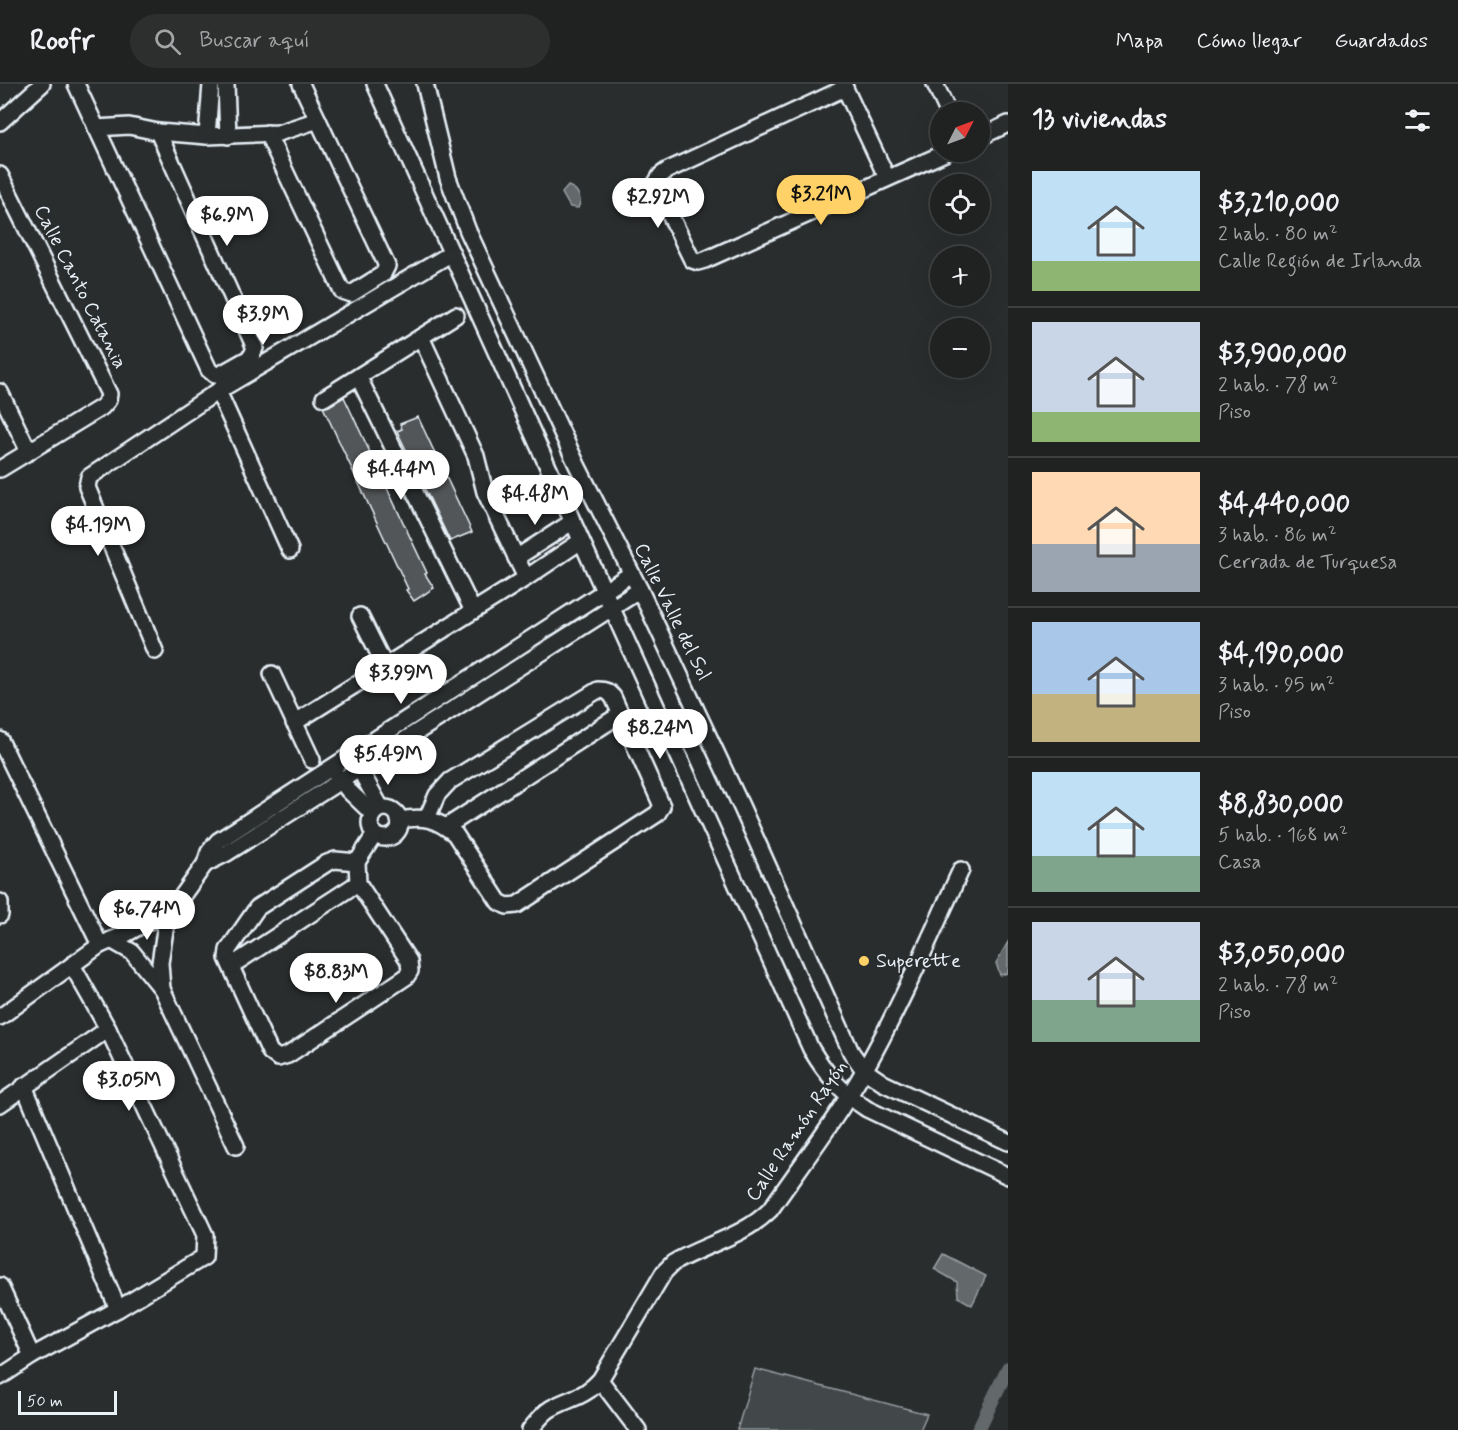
<!DOCTYPE html>
<html lang="es">
<meta charset="utf-8">
<style>
body{margin:0;font-family:Mynerve,sans-serif;background:#2d2f2f;color:#f1f3f6;height:100vh;display:flex;flex-direction:column;font-size:22px;white-space:nowrap}
*{box-sizing:border-box;margin:0}
p{font-size:20px;color:#a2a4a5}
.icon{flex:none;width:33px;height:33px;fill:none;stroke:currentColor;stroke-width:2;stroke-linecap:round;stroke-linejoin:round}
.map{position:relative;flex:1;overflow:hidden}
.sheet{display:flex;flex-direction:column;background:#202222;width:450px}
.sheet>*{flex:none}
.needle{width:39px;rotate:48deg}
.fabs{position:absolute;left:930px;top:18px;display:grid;gap:12px}
.fabs a{display:grid;place-items:center;width:60px;height:60px;border-radius:50%;background:#202222;box-shadow:0 6px 24px #0002,0 0 0 2px #3d3f40;font-size:30px}
.scale{position:absolute;left:18px;bottom:15px;width:99px;box-sizing:border-box;padding-left:6px;border:3px solid #e8f1f8;border-top:0;font-size:16px;line-height:21px;white-space:nowrap;color:#e8f1f8;-webkit-text-stroke:4px #2a2d2e;paint-order:stroke}
.price{position:absolute;translate:-50% -51px;padding:0 14px;border-radius:21px;background:#fff;color:#222;font-size:20px;line-height:39px;filter:drop-shadow(0 2px 3px #0008)}
.price::after{content:'';position:absolute;left:50%;top:36px;width:18px;height:14px;margin-left:-9px;background:inherit;clip-path:polygon(0 0,100% 0,50% 100%)}
.price.active{background:#ffd166;color:#111}
ul{padding:0;list-style:none}
li{display:flex;align-items:center;gap:18px;height:150px;padding:0 24px}
li+li{border-top:2px solid #3d3f40}
li span{display:grid;place-items:center;flex:none;width:168px;height:120px;border-radius:0px;color:#555}
li>.icon{margin-inline-start:auto}
span .icon{width:72px;height:72px;fill:#fffc;stroke-width:1}
li b{font-size:26px}
h2{display:flex;justify-content:space-between;align-items:center;height:72px;padding:0 24px;font-size:26px}
header{display:flex;align-items:center;gap:36px;box-sizing:border-box;height:84px;padding:0 30px;background:#202222;border-bottom:2px solid #3d3f40}
header strong{font-size:28px}
nav{display:flex;gap:33px;margin-inline-start:auto;font-size:21px}
.search{width:420px;height:54px;background:#2d2f2f;display:flex;align-items:center;gap:15px;box-sizing:border-box;padding:0 21px;border-radius:33px;color:#a2a4a5;font-size:22px}
main{display:flex;flex:1;min-height:0}
.map>svg:first-child{display:block}
</style>
<header>
<strong>Roofr</strong>
<div class="search"><svg class="icon" aria-label="search" viewBox="0 0 24 24"><circle cx="10" cy="10" r="6"/><path d="M15 15l6 6"/></svg>Buscar aquí</div>
<nav><a>Mapa</a><a>Cómo llegar</a><a>Guardados</a></nav>
</header>
<main>
<div class="map">
<svg width="1008" height="1346" viewBox="0 0 1008 1346">
<rect width="100%" height="100%" fill="#2a2d2e"/>
<filter id="ink" filterUnits="userSpaceOnUse"><feTurbulence type="fractalNoise" baseFrequency=".0167" numOctaves="2"/><feDisplacementMap in="SourceGraphic" scale="12" xChannelSelector="R" yChannelSelector="G"/><feConvolveMatrix kernelMatrix="1 2 1 2 8 2 1 2 1" color-interpolation-filters="sRGB"/></filter>
<g filter="url(#ink)">
<polygon fill="#424648" stroke="#959ca0" stroke-width="1.5" points="755,1285 927,1330 920,1346 737,1346"/>
<g fill="#63686b" stroke="#989fa3" stroke-width="1.5">
<path d="M568 102C578 105 583 115 578 124L570 123 562 109Z"/>
<polygon points="1008,858 1008,889 1000,891 996,879"/>
<polygon points="943,1170 986,1192 972,1221 958,1213 957,1198 934,1185"/>
</g>
<g fill="none" stroke-linecap="round" stroke-linejoin="round">
<polyline stroke="#63686b" stroke-width="14" points="978,1346 1008,1284"/>
</g>
<g fill="#535759" stroke="#e8f1f8" stroke-width="1.5">
<polygon points="344,313 427,489 425,490 434,504 414,517 406,506 408,505 323,323 329,322"/>
<polygon points="418,333 472,448 450,457 397,347 402,345 400,340"/>
</g>
<g fill="none" stroke-linecap="round" stroke-linejoin="round">
<defs>
<g id="street">
<polyline points="76,0 209,286 215,291 219,291 251,273 255,264 158,48"/>
<polyline points="226,0 228,52"/>
<path d="M375 0 811 965C826 990 842 1009 867 1025L1008 1092"/>
<polyline points="425,0 448,94 468,147 577,381 640,506 742,724 851,968 864,986 883,999 1008,1058"/>
<polyline points="843,0 887,94"/>
<polyline points="935,0 948,28"/>
<polyline points="845,4 668,86 661,91 656,99 658,106 692,176 698,178 705,176 947,68"/>
<polyline points="0,38 42,0"/>
<polyline points="96,44 129,42 158,48 207,52 278,49 318,36"/>
<polyline points="267,49 342,207 351,210 383,190 387,182 301,0"/>
<polyline points="207,52 211,0"/>
<polyline points="980,53 1008,40"/>
<polyline points="0,91 109,310 108,316 102,323 0,385"/>
<polyline points="421,253 476,372 485,408 526,494"/>
<polyline points="359,294 473,527"/>
<polyline points="218,307 290,466"/>
<polyline points="0,308 29,368"/>
<polyline points="324,314 456,231"/>
<polyline points="516,474 572,438"/>
<polyline points="360,532 385,582"/>
<polyline points="155,567 87,403 89,393 218,307 452,169"/>
<polyline points="272,590 312,676"/>
<polyline points="294,639 526,494 581,457"/>
<polyline points="0,656 100,861 126,850 168,826"/>
<polyline points="355,677 381,724"/>
<polyline points="334,688 348,706 373,730"/>
<circle cx="385" cy="739" r="15"/>
<path d="M399 736C424 732 435 734 455 750L499 818 507 822 517 821 657 730 662 722 613 613C608 607 605 606 598 606L450 697 437 711 427 734"/>
<polyline points="446,743 621,630"/>
<polyline points="357,778 335,776 327,779 257,824 228,866 227,874 270,968 278,974 288,971 406,893 410,887 409,877 358,799 357,778 375,750"/>
<polyline points="205,780 227,769 640,506"/>
<polyline points="0,818 0,831"/>
<polyline points="111,856 132,868 162,905"/>
<polyline points="231,882 358,799"/>
<polyline points="0,933 100,861"/>
<polyline points="24,1002 118,1225"/>
<polyline points="0,1020 108,945"/>
<polyline points="236,1062 162,905 160,879 168,826 180,815 205,780 209,768 218,757 631,490"/>
<polyline points="0,1202 32,1272"/>
<polyline points="0,1293 32,1272 118,1225 204,1173 205,1151 108,945 72,881"/>
<polyline points="600,1296 638,1346"/>
<path d="M530 1346C536 1339 542 1330 550 1325 569 1314 584 1314 600 1296L664 1188 673 1179C705 1160 743 1153 770 1126 802 1080 837 1034 865 985 901 921 930 853 961 786"/>
</g>
</defs>
<use href="#street" stroke="#e8f1f8" stroke-width="20"/>
<use href="#street" stroke="#2a2d2e" stroke-width="15"/>
</g>
</g>
<circle fill="#ffd166" stroke="#2a2d2e" stroke-width="2" cx="864" cy="877" r="6"/>
<g text-anchor="middle" dominant-baseline="central" stroke-width="4.5" stroke-linejoin="round" paint-order="stroke">
<g font-size="20" fill="#e8f1f8" stroke="#2a2d2e">
<text transform="translate(80 203) rotate(63)">Calle Canto Catania</text>
<text transform="translate(672 528) rotate(64)">Calle Valle del Sol</text>
<text transform="translate(797 1047) rotate(-56)">Calle Ramón Rayón</text>
</g>
<g font-size="20" fill="#e8f1f8" stroke="#2a2d2e" text-anchor="start">
<text x="876" y="877">Superette</text>
</g>
</g>
</svg>
<div class="fabs">
<a><svg class="needle" viewBox="-14 -14 28 28"><path d="M0-13l5 13h-10z" fill="#e53935"/><path d="M0 13l5-13h-10z" fill="#a2a4a5"/></svg></a>
<a><svg class="icon" aria-label="locate" viewBox="0 0 24 24"><circle cx="12" cy="12" r="6"/><path d="M12 2v4M12 18v4M2 12h4M18 12h4"/></svg></a>
<a>+</a>
<a>−</a>
</div>
<div class="scale">50 m</div>
<b class="price active" style="left:821px;top:142px">$3.21M</b>
<b class="price" style="left:658px;top:145px">$2.92M</b>
<b class="price" style="left:227px;top:163px">$6.9M</b>
<b class="price" style="left:263px;top:262px">$3.9M</b>
<b class="price" style="left:401px;top:417px">$4.44M</b>
<b class="price" style="left:535px;top:442px">$4.48M</b>
<b class="price" style="left:98px;top:473px">$4.19M</b>
<b class="price" style="left:401px;top:621px">$3.99M</b>
<b class="price" style="left:660px;top:676px">$8.24M</b>
<b class="price" style="left:388px;top:702px">$5.49M</b>
<b class="price" style="left:147px;top:857px">$6.74M</b>
<b class="price" style="left:336px;top:920px">$8.83M</b>
<b class="price" style="left:129px;top:1028px">$3.05M</b>
</div>
<section class="sheet">
<h2>13 viviendas<svg class="icon" aria-label="filters" viewBox="0 0 24 24"><path d="M4 7h16M4 17h16"/><circle cx="9" cy="7" r="2"/><circle cx="15" cy="17" r="2"/></svg></h2>
<ul>
<li><span style="background:linear-gradient(#bfe0f5 75%,#8fb573 0)"><svg class="icon" aria-label="home" viewBox="0 0 24 24"><path d="M3 11l9-7 9 7M6 9v11h12V9"/></svg></span><div><b>$3,210,000</b><p>2 hab. · 80 m²</p><p>Calle Región de Irlanda</p></div></li>
<li><span style="background:linear-gradient(#c9d6e8 75%,#8fb573 0)"><svg class="icon" aria-label="home" viewBox="0 0 24 24"><path d="M3 11l9-7 9 7M6 9v11h12V9"/></svg></span><div><b>$3,900,000</b><p>2 hab. · 78 m²</p><p>Piso</p></div></li>
<li><span style="background:linear-gradient(#ffd9b3 60%,#9aa5b1 0)"><svg class="icon" aria-label="home" viewBox="0 0 24 24"><path d="M3 11l9-7 9 7M6 9v11h12V9"/></svg></span><div><b>$4,440,000</b><p>3 hab. · 86 m²</p><p>Cerrada de Turquesa</p></div></li>
<li><span style="background:linear-gradient(#a9c7e8 60%,#c2b280 0)"><svg class="icon" aria-label="home" viewBox="0 0 24 24"><path d="M3 11l9-7 9 7M6 9v11h12V9"/></svg></span><div><b>$4,190,000</b><p>3 hab. · 95 m²</p><p>Piso</p></div></li>
<li><span style="background:linear-gradient(#bfe0f5 70%,#7fa58c 0)"><svg class="icon" aria-label="home" viewBox="0 0 24 24"><path d="M3 11l9-7 9 7M6 9v11h12V9"/></svg></span><div><b>$8,830,000</b><p>5 hab. · 168 m²</p><p>Casa</p></div></li>
<li><span style="background:linear-gradient(#c9d6e8 65%,#7fa58c 0)"><svg class="icon" aria-label="home" viewBox="0 0 24 24"><path d="M3 11l9-7 9 7M6 9v11h12V9"/></svg></span><div><b>$3,050,000</b><p>2 hab. · 78 m²</p><p>Piso</p></div></li>
</ul>
</section>
</main>
